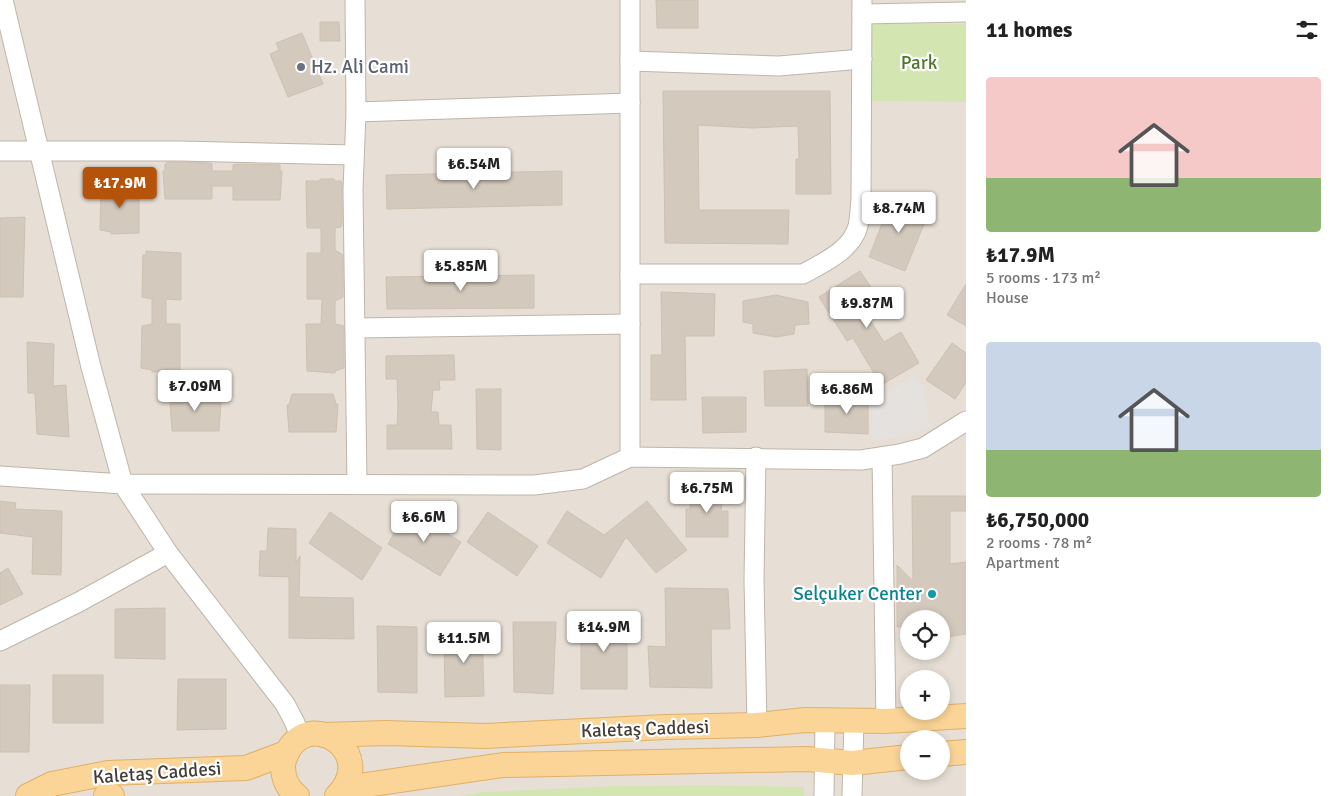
<!DOCTYPE html>
<meta charset="utf-8">
<style>
body{margin:0;font-family:Signika,sans-serif;background:#f6f6f6;color:#222;height:100vh;display:flex;flex-direction:column;font-size:19px;white-space:nowrap}
*{box-sizing:border-box;margin:0}
p{font-size:16px;color:#767676}
.icon{flex:none;width:28px;height:28px;fill:none;stroke:currentColor;stroke-width:2;stroke-linecap:round;stroke-linejoin:round}
.map{position:relative;flex:1;overflow:hidden}
.drawer{display:flex;flex-direction:column;background:#fff;width:375px}
.drawer>*{flex:none}
.buttons{position:absolute;left:900px;top:610px;display:grid;gap:10px}
.buttons a{display:grid;place-items:center;width:50px;height:50px;border-radius:50%;background:#fff;box-shadow:0 2px 8px #0003;font-size:25px}
.price{position:absolute;translate:-50% -42px;padding:0 11px;border-radius:5px;background:#fff;color:#222;font-size:16px;line-height:32px;filter:drop-shadow(0 1px 2px #0008)}
.price::after{content:'';position:absolute;left:50%;top:30px;width:15px;height:11px;margin-left:-8px;background:inherit;clip-path:polygon(0 0,100% 0,50% 100%)}
.price.selected{background:#b45309;color:#fff}
ul{padding:0;list-style:none}
li{display:grid;align-content:center;gap:10px;height:265px;padding:0 20px}
li span{display:grid;place-items:center;height:155px;border-radius:5px;color:#555}
li>.icon{margin-inline-start:auto}
span .icon{width:90px;height:90px;fill:#fffc;stroke-width:1}
li b{font-size:21px}
h2{display:flex;justify-content:space-between;align-items:center;height:60px;padding:0 20px;font-size:21px}
main{display:flex;flex:1;min-height:0}
.map>svg:first-child{display:block}
</style>
<main>
<div class="map">
<svg width="966" height="796" viewBox="0 0 966 796">
<rect width="100%" height="100%" fill="#f3eee7"/>
<path fill="#e7dfd5" fill-rule="evenodd" d="M0 0H966V796H0ZM909 619H941V651H909ZM909 679H941V711H909ZM909 739H941V771H909Z"/>
<g fill="#d3e6b1">
<polygon points="872,24 966,24 966,102 872,101"/>
<polygon points="707,785 804,787 804,796 462,796 484,792 617,786"/>
</g>
<polygon fill="#e4e1df" points="913,377 923,385 930,427 905,436 871,441 873,401"/>
<g fill="#d4c9bd" stroke="#cfc0b0">
<polygon points="656,0 698,0 698,28 657,28"/>
<polygon points="320,22 339,22 340,41 320,41"/>
<polygon points="302,33 323,84 288,97 270,54 279,50 276,43"/>
<polygon points="663,91 830,91 831,194 796,194 796,159 799,159 798,126 752,128 698,125 699,210 789,210 788,244 665,243"/>
<polygon points="168,162 210,163 212,164 212,171 233,171 233,165 236,164 280,165 280,171 282,171 280,200 233,200 233,186 212,186 212,199 165,199 163,171 165,171 165,164"/>
<polygon points="562,171 562,205 387,209 386,175"/>
<polygon points="320,179 334,179 334,181 341,181 342,183 342,225 341,227 335,228 335,250 343,255 343,297 335,301 335,324 344,326 344,368 335,371 335,373 307,371 306,324 321,324 322,299 307,299 307,253 321,253 321,228 307,228 306,181 320,181"/>
<polygon points="111,184 139,186 139,233 111,234 111,232 100,230 101,188 111,186"/>
<polygon points="892,198 929,212 905,271 869,257"/>
<polygon points="25,217 23,297 0,297 0,218"/>
<polygon points="146,251 181,253 181,300 166,299 166,324 180,324 180,371 152,372 152,370 141,368 142,326 152,324 152,299 142,297 143,255 146,255"/>
<polygon points="860,271 877,296 861,306 884,342 901,332 919,363 881,385 853,338 847,341 819,297"/>
<polygon points="534,275 534,308 387,309 386,277"/>
<polygon points="966,284 966,326 947,315"/>
<polygon points="661,292 715,294 714,336 685,336 686,400 651,400 651,355 662,355"/>
<polygon points="776,295 808,302 809,324 795,325 794,334 776,337 753,333 753,324 743,322 743,301"/>
<polygon points="27,342 54,344 53,386 66,385 69,437 37,434 35,393 28,393"/>
<polygon points="952,343 966,353 966,383 955,399 926,380"/>
<polygon points="454,355 455,380 439,380 440,390 433,390 431,412 438,412 439,425 451,425 452,449 387,449 387,425 397,425 398,407 397,379 386,379 386,356"/>
<polygon points="807,369 808,406 765,406 764,371"/>
<polygon points="476,389 501,389 501,450 477,449"/>
<polygon points="175,393 216,393 219,403 221,403 219,431 172,431 170,403 172,403"/>
<polygon points="292,394 333,394 336,404 338,404 336,432 289,432 287,405 289,405"/>
<polygon points="702,397 746,397 746,432 703,433"/>
<polygon points="825,397 868,398 868,434 825,432"/>
<polygon points="691,488 723,488 721,511 728,511 728,537 686,537 686,509 690,509"/>
<polygon points="912,496 966,496 966,511 950,511 950,564 966,562 966,634 941,638 941,619 909,619 909,626 897,627 897,565 913,581"/>
<polygon points="0,501 16,503 15,509 62,511 61,575 32,574 33,537 0,533"/>
<polygon points="647,501 687,550 656,573 626,537 601,578 547,543 567,511 604,535"/>
<polygon points="407,510 461,542 440,576 388,544"/>
<polygon points="330,512 382,548 362,580 309,543"/>
<polygon points="488,512 538,546 517,576 467,542"/>
<polygon points="268,528 296,529 296,563 300,556 299,597 353,598 354,639 289,638 289,577 259,576 260,551 267,551"/>
<polygon points="8,568 23,594 0,605 0,573"/>
<polygon points="665,588 728,589 730,629 711,629 712,688 650,687 648,646 666,647"/>
<polygon points="165,608 165,659 115,658 115,609"/>
<polygon points="581,617 627,618 627,689 581,689"/>
<polygon points="513,622 556,622 553,694 514,692"/>
<polygon points="377,626 417,627 417,693 378,692"/>
<polygon points="482,630 484,696 445,697 444,631"/>
<rect x="53" y="675" width="50" height="48"/>
<polygon points="178,679 226,679 226,729 177,730"/>
<polygon points="0,685 30,685 29,752 0,752"/>
</g>
<g fill="none" stroke-linecap="round" stroke-linejoin="round">
<defs>
<g id="minor">
<polyline points="3,0 91,367 123,484 168,553 285,704 295,723 300,738"/>
<polyline points="355,0 356,112 353,190 357,483"/>
<polyline points="862,14 966,12"/>
<polyline points="630,61 779,66 862,59"/>
<polyline points="356,112 630,103"/>
<polyline points="0,151 180,151 354,155"/>
<path d="M630 274H803C823 263 852 250 858 226 860 217 860 208 861 199L862 0"/>
<polyline points="355,328 630,324"/>
<polyline points="630,457 630,0"/>
<polyline points="756,457 754,580 757,725"/>
<polyline points="882,457 886,721"/>
<polyline points="0,476 123,484 534,485 583,479 630,457 861,460 900,454 923,448 966,421"/>
<polyline points="0,641 79,602 168,553"/>
<polyline points="824,796 825,720"/>
<polyline points="852,796 854,720"/>
</g>
<g id="major">
<polyline points="324,735 385,733 485,736 666,727 757,725 805,720 886,721 966,716"/>
<polyline points="941,754 966,752"/>
<polyline points="345,788 503,765 807,759 852,763 909,757"/>
<polyline points="28,796 52,784 108,773 246,768 286,753"/>
<polyline points="106,796 112,796"/>
<path d="M297 796C288 789 283 778 283 767 283 759 287 752 291 746 317 711 377 756 337 796"/>
</g>
</defs>
<use href="#minor" stroke="#beb5aa" stroke-width="21"/>
<use href="#major" stroke="#e0b068" stroke-width="26"/>
<use href="#minor" stroke="#fff" stroke-width="19"/>
<use href="#major" stroke="#fbd598" stroke-width="24"/>
</g>
<circle fill="#6b7280" stroke="#fff" stroke-width="2" cx="301" cy="67" r="5"/>
<circle fill="#0f9aa8" stroke="#fff" stroke-width="2" cx="932" cy="594" r="5"/>
<g text-anchor="middle" dominant-baseline="central" stroke-width="4.5" stroke-linejoin="round" paint-order="stroke">
<g font-size="19" fill="#4f762b" stroke="#fff">
<text x="919" y="63">Park</text>
</g>
<g font-size="19" fill="#5b616d" stroke="#fff" text-anchor="start">
<text x="311" y="67">Hz. Ali Cami</text>
</g>
<g font-size="19" fill="#0d838f" stroke="#fff" text-anchor="end">
<text x="922" y="594">Selçuker Center</text>
</g>
<g font-size="19" fill="#463e36" stroke="#fff">
<text transform="translate(645 729) rotate(-2)">Kaletaş Caddesi</text>
<text transform="translate(157 773) rotate(-4)">Kaletaş Caddesi</text>
</g>
</g>
</svg>
<div class="buttons">
<a><svg class="icon" aria-label="locate" viewBox="0 0 24 24"><circle cx="12" cy="12" r="6"/><path d="M12 2v4M12 18v4M2 12h4M18 12h4"/></svg></a>
<a>+</a>
<a>−</a>
</div>
<b class="price" style="left:474px;top:190px">₺6.54M</b>
<b class="price selected" style="left:120px;top:209px">₺17.9M</b>
<b class="price" style="left:899px;top:234px">₺8.74M</b>
<b class="price" style="left:461px;top:292px">₺5.85M</b>
<b class="price" style="left:867px;top:329px">₺9.87M</b>
<b class="price" style="left:195px;top:412px">₺7.09M</b>
<b class="price" style="left:847px;top:415px">₺6.86M</b>
<b class="price" style="left:707px;top:514px">₺6.75M</b>
<b class="price" style="left:424px;top:543px">₺6.6M</b>
<b class="price" style="left:604px;top:653px">₺14.9M</b>
<b class="price" style="left:464px;top:664px">₺11.5M</b>
</div>
<section class="drawer">
<h2>11 homes<svg class="icon" aria-label="filters" viewBox="0 0 24 24"><path d="M4 7h16M4 17h16"/><circle cx="9" cy="7" r="2"/><circle cx="15" cy="17" r="2"/></svg></h2>
<ul>
<li><span style="background:linear-gradient(#f6c9c9 65%,#8fb573 0)"><svg class="icon" aria-label="home" viewBox="0 0 24 24"><path d="M3 11l9-7 9 7M6 9v11h12V9"/></svg></span><div><b>₺17.9M</b><p>5 rooms · 173 m²</p><p>House</p></div></li>
<li><span style="background:linear-gradient(#c9d6e8 70%,#8fb573 0)"><svg class="icon" aria-label="home" viewBox="0 0 24 24"><path d="M3 11l9-7 9 7M6 9v11h12V9"/></svg></span><div><b>₺6,750,000</b><p>2 rooms · 78 m²</p><p>Apartment</p></div></li>
</ul>
</section>
</main>
